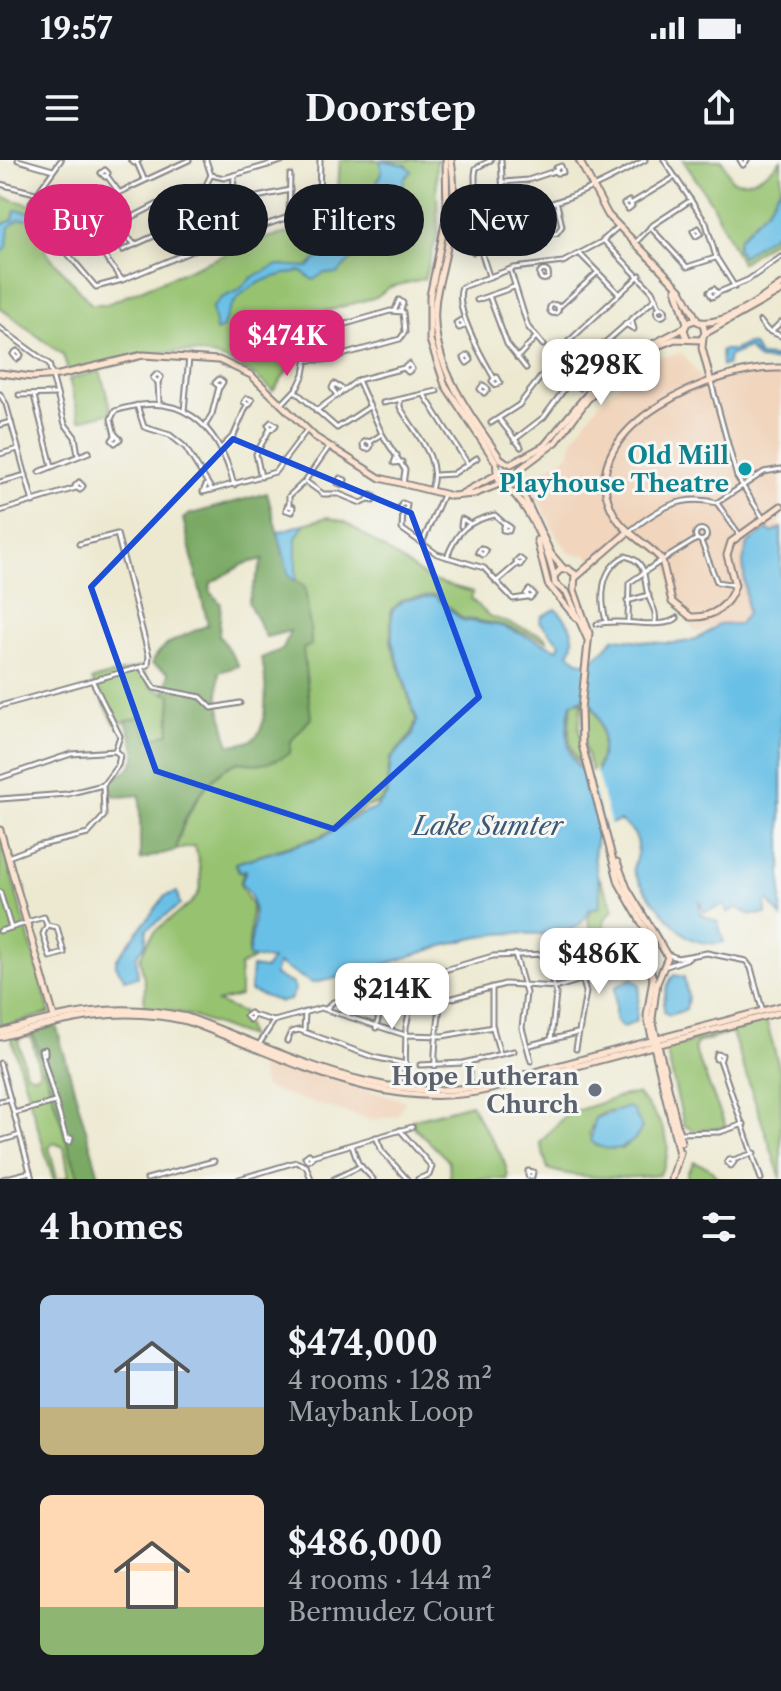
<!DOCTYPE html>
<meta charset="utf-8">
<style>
body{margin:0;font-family:"Libre Caslon Text",serif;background:#242831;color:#f1f3f6;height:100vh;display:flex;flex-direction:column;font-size:30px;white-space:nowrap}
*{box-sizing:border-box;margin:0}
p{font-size:26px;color:#9ea1a6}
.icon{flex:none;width:44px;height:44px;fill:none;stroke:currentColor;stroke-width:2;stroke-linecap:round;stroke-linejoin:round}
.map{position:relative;height:1019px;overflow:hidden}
.drawer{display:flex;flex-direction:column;background:#171b24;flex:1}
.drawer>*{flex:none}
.hud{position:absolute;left:24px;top:24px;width:734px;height:72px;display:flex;gap:16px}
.price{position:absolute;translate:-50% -68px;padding:0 18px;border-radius:16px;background:#fff;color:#222;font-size:26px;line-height:52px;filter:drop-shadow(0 2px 4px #0008)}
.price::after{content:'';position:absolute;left:50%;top:48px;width:24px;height:18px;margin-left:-12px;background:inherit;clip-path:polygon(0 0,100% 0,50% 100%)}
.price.on{background:#db2777;color:#fff}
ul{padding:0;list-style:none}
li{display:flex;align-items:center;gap:24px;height:200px;padding:0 40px}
li span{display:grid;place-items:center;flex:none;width:224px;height:160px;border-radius:12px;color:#555}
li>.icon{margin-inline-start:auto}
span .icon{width:96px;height:96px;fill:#fffc;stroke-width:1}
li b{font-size:34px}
h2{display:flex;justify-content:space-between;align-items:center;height:96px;padding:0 40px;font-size:34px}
.tag{padding:0 28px;border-radius:36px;background:#171b24;box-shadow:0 4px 20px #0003;font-size:28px;line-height:72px}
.tag.on{background:#db2777;color:#fff}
.status{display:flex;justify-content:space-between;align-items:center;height:56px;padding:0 40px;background:#171b24;direction:ltr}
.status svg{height:22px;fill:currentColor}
header{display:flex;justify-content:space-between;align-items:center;height:104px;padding:0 40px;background:#171b24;font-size:36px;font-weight:700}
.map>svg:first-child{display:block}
</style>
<div class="status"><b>19:57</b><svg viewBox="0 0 49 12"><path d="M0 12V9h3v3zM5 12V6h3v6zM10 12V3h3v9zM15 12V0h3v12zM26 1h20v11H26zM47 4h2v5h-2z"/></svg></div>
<header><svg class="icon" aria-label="menu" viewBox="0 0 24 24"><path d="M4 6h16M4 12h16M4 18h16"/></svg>Doorstep<svg class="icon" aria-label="share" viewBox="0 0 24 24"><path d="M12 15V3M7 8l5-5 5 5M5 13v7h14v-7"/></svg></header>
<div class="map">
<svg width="781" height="1019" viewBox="0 0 781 1019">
<rect width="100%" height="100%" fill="#f6f6f2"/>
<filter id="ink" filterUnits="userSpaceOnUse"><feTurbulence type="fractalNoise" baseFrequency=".0125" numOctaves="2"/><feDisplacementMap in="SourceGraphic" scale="16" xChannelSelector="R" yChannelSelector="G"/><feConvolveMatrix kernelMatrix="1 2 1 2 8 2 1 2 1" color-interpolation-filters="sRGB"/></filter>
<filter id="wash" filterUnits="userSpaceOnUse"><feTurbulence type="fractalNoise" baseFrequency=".006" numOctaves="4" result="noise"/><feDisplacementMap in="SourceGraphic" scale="32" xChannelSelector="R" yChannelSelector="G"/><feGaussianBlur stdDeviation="1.8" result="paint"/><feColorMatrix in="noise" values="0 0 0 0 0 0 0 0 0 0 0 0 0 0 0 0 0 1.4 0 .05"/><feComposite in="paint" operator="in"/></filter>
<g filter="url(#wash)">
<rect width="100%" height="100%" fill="#ede9d1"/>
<g fill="#f1d5bd">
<polygon points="682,193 703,221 729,213 730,218 781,212 781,368 771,374 769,370 748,383 743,402 747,453 737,465 718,464 696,473 672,436 668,404 662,395 634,374 594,404 588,395 571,394 557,377 528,320 569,295 573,279 598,244 625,218 657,198"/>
<polygon points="256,891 360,929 405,940 398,956 371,960 264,928"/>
</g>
<g fill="#97c371" stroke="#5c7256" stroke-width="2" fill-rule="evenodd">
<path d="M340 0H442L436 2 438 73 424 119 390 127 376 137 299 159 287 211 273 231C210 170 144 194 68 211L63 195 0 148V36L46 49V92L91 144H107L262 79 328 64 336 58Z"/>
<path d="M683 0H722L732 20C750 26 768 14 781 0V75L741 103 711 42Z"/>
<polygon points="100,211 112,252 80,260 69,219"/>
<path d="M327 357 345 362 430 420 473 432 471 439 489 456 542 475 548 481 502 465 462 458 435 435 404 439 391 450V482L416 560 412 574 390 599 386 634 379 643 366 647 322 676 235 703 239 712 244 711 240 724 252 746 248 797H257L240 806V836L217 842 243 853 249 877 186 854 144 846 145 825 140 798C145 788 150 774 160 767 198 736 209 741 195 686L176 690C180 664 209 610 235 603 259 597 259 611 289 593L291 581 311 558 302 505 303 489 311 477 305 427 296 421V378L304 364Z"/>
<polygon points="141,507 152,528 171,534 169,574 149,580 140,557 115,564 92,520"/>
<path d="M581 541 579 568 587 613C566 593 567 570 572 543Z"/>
<path d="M583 541C606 549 608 600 592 613L584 584Z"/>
<polygon points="0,675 50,853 0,868"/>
<polygon points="599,717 614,748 605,759 600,789 596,787 588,760 590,750 600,747"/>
<polygon points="766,860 781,914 781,1019 732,873 697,883 694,889 726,967 694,971 684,965 666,889"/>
<path d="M32 871 79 1019H59L69 1017 64 987 54 983 49 987 57 1019H53L11 877ZM24 877H31L40 912 35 916 26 913 18 880Z"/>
<path d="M637 934C659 958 680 982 659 1015 627 1019 577 1019 548 1009L540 983 566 954 625 935ZM607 951 634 956 642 968 622 989 596 986 589 974 595 958Z"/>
<path d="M471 944C482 969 507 994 508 1019H450L449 1001 415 968 412 960Z"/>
<polygon points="694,1002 708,1007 719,1019 688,1019 687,1013"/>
</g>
<g fill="#79a963" stroke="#4e664f" stroke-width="2" fill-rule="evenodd">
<path d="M267 333 289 416 305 427 311 477V485L303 489 311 558 291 581 290 593C271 604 260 606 239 602 207 613 180 658 176 690L140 700V635L120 637 113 635 110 621C146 602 136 594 126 561L140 557 149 580 169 573 171 535 165 534 169 512 152 504C159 482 189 474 208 465L183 359 188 355ZM263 399 248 442 266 477 290 471 283 489 261 498C267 515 268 560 258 574 252 583 239 584 229 585L218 539 219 512 239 506 219 475 221 444 210 431 211 423 244 404Z"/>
<polygon points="56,865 100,1019 79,1019 32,871"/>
</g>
<g fill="#69c0e6" stroke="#467190" stroke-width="2" fill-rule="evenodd">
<path d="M380 0 406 5 412 11 404 19 403 36 421 60C400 95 407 73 378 82L366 96 351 100 337 114 324 113 313 120 301 111C264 117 231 129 223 168L216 171 212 148 221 138 238 131 251 118 277 105 308 107 329 88 332 95 339 98 358 85 362 50 382 13Z"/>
<polygon points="781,26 781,69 742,96 737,88 739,78 768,48"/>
<polygon points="15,50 37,53 39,59 20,59 9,67 7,87 0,95 0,65 13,60"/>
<polygon points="746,184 753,185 759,196 781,198 781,202 759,200 748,188 729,196 727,205 722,206 721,190 735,190"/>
<polygon points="304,364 296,378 296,421 289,416 278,372"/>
<path d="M781 368V757L769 741 766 742V754L751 755 737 748 727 753 724 745 704 752 699 740 700 754 718 762 724 782C714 785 697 783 688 777 674 767 636 723 633 708 641 686 641 675 620 661L598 667 594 697 600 730 599 747 589 749C578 787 527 769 497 774 434 783 374 813 312 823L278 804 274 815 293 824 295 830 290 840 280 842 250 831 252 807 265 809 272 800 248 797C252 775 262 739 241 724L246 710 240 711 236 703 323 677 359 655 375 649 387 635 391 599 413 575 417 560 392 481V451L404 440 435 436 462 460 501 466 558 489 560 483 540 462 542 456 556 449C569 460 579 478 569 493L578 501 590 504 615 478C652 481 688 494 718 464H739L747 453 743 402 748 383 768 369 772 373ZM587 538C606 561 606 587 596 614L589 615C563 601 565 567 571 543Z"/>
<polygon points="177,732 180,745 147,769 145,784 136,796 138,817 125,819 116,806 116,800 165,736"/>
<path d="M674 815 684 817 688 836 686 850 669 855 664 852C663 839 666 824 674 815Z"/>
<polygon points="632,818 640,825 636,861 623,868 615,860 615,827"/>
<path d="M628 947 633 950 642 968C633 988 609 996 591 981L595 958Z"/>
</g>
<polygon fill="#ede9d1" points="595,607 611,665 604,667 587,610 593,612"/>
</g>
<g filter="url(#ink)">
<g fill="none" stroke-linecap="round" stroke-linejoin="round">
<defs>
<g id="street">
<polyline points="18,0 53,10"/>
<polyline points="131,0 134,3 139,0"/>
<polyline points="206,0 211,15"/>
<polyline points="501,0 504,53"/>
<polyline points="664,0 706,63 716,97 735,127"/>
<polyline points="740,0 743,5 747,0"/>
<polyline points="137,3 144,19"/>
<polygon points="561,6 563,12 557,13 556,8"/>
<polygon points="105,10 108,13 105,17 101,13"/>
<polyline points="211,15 224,18 285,0"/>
<polyline points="234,15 232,58 239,73"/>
<polyline points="107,16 119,32"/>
<polyline points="504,22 528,20 555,11"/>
<polyline points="0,24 35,33"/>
<polygon points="76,28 80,31 77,35 73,32"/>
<polyline points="80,34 95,45"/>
<polyline points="319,41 320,0"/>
<polygon points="319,41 322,45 317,48 314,43"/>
<polygon points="629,41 632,46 628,49 624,44"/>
<polyline points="31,42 61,0"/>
<polyline points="233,42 290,30"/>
<polyline points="632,43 675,17"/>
<polyline points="109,56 135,85"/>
<polyline points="289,57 290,15"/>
<path d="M475 58C542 53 588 32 645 0"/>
<polyline points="204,63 207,23 211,15"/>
<polyline points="117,65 183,31 207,26"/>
<polyline points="650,67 687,107 715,98"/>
<polyline points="63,68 62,60 70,65"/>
<polygon points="698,68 701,73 696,76 693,71"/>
<polyline points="81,69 90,52 101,41 189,0"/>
<polyline points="225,79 300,53"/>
<polygon points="208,80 211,84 206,87 203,83"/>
<polyline points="603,80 652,131 660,148"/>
<polyline points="478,83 471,87 473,92 479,91"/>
<polyline points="635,83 653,65 691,40"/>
<polyline points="479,87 557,73 562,66 557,44"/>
<polyline points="123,90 205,53"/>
<polyline points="580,94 619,134"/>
<polyline points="510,109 528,167 543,185"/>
<circle cx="544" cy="115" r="4.5"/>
<polyline points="489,116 476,76 475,15 476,8 491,0"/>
<polyline points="122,120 96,127 63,88 62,69 70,65 87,73 122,120 204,86"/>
<polygon points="714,129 717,134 712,137 709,132"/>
<polyline points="717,133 748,120 781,97"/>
<polyline points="489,136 507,184 526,208"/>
<polyline points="477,140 514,127"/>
<circle cx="554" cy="149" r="4.5"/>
<circle cx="661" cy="152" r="4.5"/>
<polyline points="558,148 597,113"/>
<polyline points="395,150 399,140 403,143 401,150"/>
<polygon points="461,160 464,166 459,168 456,163"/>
<polyline points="760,161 767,170 781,176"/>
<polyline points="625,164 634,169 631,159"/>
<polyline points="0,168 49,204 65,264 75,277 78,295"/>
<polyline points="771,172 781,162"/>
<polyline points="569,181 582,194 591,195 656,138"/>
<polygon points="17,191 21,195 17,199 13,194"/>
<polygon points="468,195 471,200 467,203 464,198"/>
<polyline points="517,198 535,178"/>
<polyline points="551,201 580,228"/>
<polygon points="409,204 412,209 408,212 404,208"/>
<polygon points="157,214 161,217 158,222 153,218"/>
<polygon points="497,217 500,222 496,225 492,221"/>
<path d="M494 218C483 199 453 148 462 127L514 108 563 102 601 82 618 67"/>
<polygon points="219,219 223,222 220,227 215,223"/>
<polyline points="358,220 382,274 405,310 403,324"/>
<polyline points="158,222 159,242"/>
<polyline points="711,222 737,317 763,358"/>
<polygon points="483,225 488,229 484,233 480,229"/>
<polyline points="295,231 337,268 369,247"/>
<polyline points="0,234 6,244 33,342"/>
<polyline points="336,234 332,228 334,224 343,229"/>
<polyline points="19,235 55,234"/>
<polyline points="34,236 52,306"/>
<polyline points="425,236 468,304"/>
<polygon points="247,238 252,240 249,245 244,242"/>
<path d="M400 241V247C415 274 442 298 431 330"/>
<polyline points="383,243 437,231"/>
<polyline points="282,244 298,227 304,214 311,177 315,173 390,151 403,152 405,172 400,179 324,200 306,200"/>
<polyline points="137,245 144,267 170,275 185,287 212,330 275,312 306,271"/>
<polyline points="184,251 189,197"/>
<polyline points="316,251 358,220 404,208"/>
<polyline points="499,259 521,287"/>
<polygon points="271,262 276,265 272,269 268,265"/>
<polyline points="491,263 519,245 569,181 640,115"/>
<polyline points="0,265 11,262"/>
<polyline points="205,266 212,254 219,227"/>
<path d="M115 275 111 259 115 251C180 229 218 263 234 325"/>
<polygon points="116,275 120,279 115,283 112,280"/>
<polyline points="514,280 544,257 571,220"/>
<circle cx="367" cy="285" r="4"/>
<polyline points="370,282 382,274"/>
<polyline points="221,288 234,275 247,245"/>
<polyline points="0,294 18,289"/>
<polyline points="397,295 394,303 402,302"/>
<polyline points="39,312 89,292"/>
<polyline points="436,315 453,314 477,298"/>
<polyline points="261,317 256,294 270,269"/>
<polygon points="340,318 345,320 343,325 338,323"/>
<polyline points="305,321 323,334 339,334 361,343 369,340"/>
<polyline points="0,322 26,315"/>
<polygon points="79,322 83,326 80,330 75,326"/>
<polyline points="206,325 203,332 211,330"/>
<polygon points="371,334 375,337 373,341 368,339"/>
<polyline points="718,342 764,312 781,309"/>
<polygon points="402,343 407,345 406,350 400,348"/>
<polyline points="289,345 289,336 305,321 329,287"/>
<polygon points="287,346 293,347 292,352 286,350"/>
<polyline points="403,350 402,369 437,394 484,408 513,439 527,437"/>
<polyline points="0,351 76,328"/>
<polygon points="505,364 510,367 509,371 503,370"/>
<polyline points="461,366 462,359 469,363"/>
<circle cx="701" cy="375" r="5.5"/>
<path d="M629 372C656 350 681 333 717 343L739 374"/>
<polyline points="701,381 717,422 735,425"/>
<polyline points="422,383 443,335"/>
<polygon points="481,388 486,391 483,395 478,392"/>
<path d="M447 397C457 371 467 361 495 355L505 364"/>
<polygon points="519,398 523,401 520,405 516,401"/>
<polyline points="645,411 697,379"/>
<polyline points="496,422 517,404"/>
<polygon points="529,430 534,434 530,438 526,434"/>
<polyline points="627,441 649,435"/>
<polyline points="628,460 629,423 662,400"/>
<path d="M606 461C600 438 600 409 625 396 650 402 642 420 649 438 653 448 657 452 655 463"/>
<path d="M597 464C622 457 661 471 677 458"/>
<polyline points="142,509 154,528 201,537 212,548 240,543"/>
<polyline points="0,546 148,505 149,496 117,374 79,384"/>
<polyline points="0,618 71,594 115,591"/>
<polyline points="0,639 67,634 103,625"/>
<polyline points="8,697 37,686 88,674 104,656 103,625 118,605 120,595 115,591 120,576 93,522"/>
<polyline points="0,732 11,768"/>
<polyline points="27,762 44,757 47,765 57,767 64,793 50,797 43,774 47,765"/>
<polyline points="0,771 27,763"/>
<polyline points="575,793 586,832 576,889"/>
<polyline points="515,794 526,833 522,868 531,901"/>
<polyline points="667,794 677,798 707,793 746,801 751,808 762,849"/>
<polyline points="546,795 556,834 551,880"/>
<polyline points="667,806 689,798"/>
<polyline points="599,812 648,795"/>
<polyline points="492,827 492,865 500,894"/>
<polyline points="442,841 505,824 558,827 633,804 647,805"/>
<polyline points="326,849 333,842 493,796 575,793 593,786"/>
<polygon points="250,853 253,856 250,860 246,856"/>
<polyline points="253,855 274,861"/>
<polyline points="348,856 351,837"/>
<polyline points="376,868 381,847 379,829"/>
<polyline points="304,871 305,852"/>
<polyline points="287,881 291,872 299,870 373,897 406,904"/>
<polyline points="530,885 577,873"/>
<polyline points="258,886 274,861 321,848 405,875 443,876 493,867"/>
<polygon points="45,889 45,894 42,894 41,890"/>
<polyline points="42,894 66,978"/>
<polygon points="717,894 722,895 721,899 716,899"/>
<polyline points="720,900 761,1019"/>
<polyline points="469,902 470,925"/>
<polyline points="0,903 32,1019"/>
<polyline points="420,905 463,903 514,891"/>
<path d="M435 906C433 872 446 845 437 812"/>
<polyline points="405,919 406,867 412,840 408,820"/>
<polyline points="0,941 10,939"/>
<polyline points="14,953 55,942"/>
<polyline points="400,970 432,1007 429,1015 418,1019"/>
<polyline points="681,973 720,972 744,964"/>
<polyline points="376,977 382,991 407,1019"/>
<polygon points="66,978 71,978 70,982 67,982"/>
<polyline points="0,981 20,975"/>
<polyline points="352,986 358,1003 373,1019"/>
<polygon points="309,994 312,998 308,1001 305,997"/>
<polyline points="312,996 412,967"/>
<polygon points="730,999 734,1002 731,1006 727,1002"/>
<polyline points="733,1000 754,993"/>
<polygon points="528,1011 533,1012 532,1017 528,1016"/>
<polyline points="3,1019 30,1012"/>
<polyline points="147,1019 214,1001"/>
<polyline points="239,1019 296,1002 306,1006 311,1019"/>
<polyline points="334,1019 361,1006"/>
</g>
<g id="secondary">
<polyline points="446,0 447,54 430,136 430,180 445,225 496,302 497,310"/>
<path d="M451 0C459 44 448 85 438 127 422 193 465 247 500 298L507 303"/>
<polyline points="579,0 608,55 681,130 697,160"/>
<polyline points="676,129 687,163"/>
<path d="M701 162C727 165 761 139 781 125"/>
<polyline points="706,173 781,131"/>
<polyline points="703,178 702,188 711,222"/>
<path d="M781 208C720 205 573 265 611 348 622 373 645 381 662 400L672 442 691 457C713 458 729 446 735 425L727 395 731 382 781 346"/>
<polyline points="0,213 32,217 59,215 143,195 219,200 251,215 315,277 380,318 452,336 474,334 502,323"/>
<polyline points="511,304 544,286 600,219 622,200 684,168"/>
<path d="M497 310 499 321C526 338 546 384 554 416"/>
<polyline points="518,315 520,309 556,282 587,240 621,208 645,191 675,179 701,180 705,173 703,164 695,160 687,163 684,170 687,178"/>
<polyline points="516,319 551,394 563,408"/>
<polyline points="504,324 512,323 518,315"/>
<polyline points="463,333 496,315"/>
<polyline points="537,380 548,424 576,458"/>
<polyline points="576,417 628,372"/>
<polyline points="588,480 567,433 555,424 554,416 560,410 568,409 575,414 574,430 589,473 581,549 582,585 619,723 652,781 647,800 653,818 647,856 679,994"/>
<polyline points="0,670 54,857"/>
<polyline points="617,702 627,728 668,797 657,823 652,859 681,982"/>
<path d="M0 872C69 853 116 841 187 857 284 892 384 949 490 924L781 846"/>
<path d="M0 877C68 859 117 845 187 861 285 897 385 955 491 929L781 852"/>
<polyline points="672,1019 680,992"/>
</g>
</defs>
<use href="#street" stroke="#888686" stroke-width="7"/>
<use href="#secondary" stroke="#888686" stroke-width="9"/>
<use href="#street" stroke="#fff" stroke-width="3"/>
<use href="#secondary" stroke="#fde4d0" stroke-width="5"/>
</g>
</g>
<path fill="none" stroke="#1d4ed8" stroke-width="6" stroke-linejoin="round" d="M233 279 411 353 479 537 334 669 156 611 91 427Z"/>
<circle fill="#0f9aa8" stroke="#f6f6f2" stroke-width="3" cx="745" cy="309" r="8"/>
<circle fill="#6b7280" stroke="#f6f6f2" stroke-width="3" cx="595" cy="930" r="8"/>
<g text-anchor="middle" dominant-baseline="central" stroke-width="6" stroke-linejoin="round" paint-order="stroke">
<g font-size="24" font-weight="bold" fill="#0d838f" stroke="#f6f6f2" text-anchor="end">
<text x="729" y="295">Old Mill<tspan x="729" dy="28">Playhouse Theatre</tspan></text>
</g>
<g font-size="24" font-weight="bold" fill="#5b616d" stroke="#f6f6f2" text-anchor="end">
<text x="579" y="916">Hope Lutheran<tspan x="579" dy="28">Church</tspan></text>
</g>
<g font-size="26" font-style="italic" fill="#3b5977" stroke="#f6f6f2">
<text x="488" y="666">Lake Sumter</text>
</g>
</g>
</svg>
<b class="price on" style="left:287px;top:218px">$474K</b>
<b class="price" style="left:601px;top:247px">$298K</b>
<b class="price" style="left:599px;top:836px">$486K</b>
<b class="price" style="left:392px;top:871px">$214K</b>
<div class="hud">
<a class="tag on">Buy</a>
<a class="tag">Rent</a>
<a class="tag">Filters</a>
<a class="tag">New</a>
</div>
</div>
<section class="drawer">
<h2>4 homes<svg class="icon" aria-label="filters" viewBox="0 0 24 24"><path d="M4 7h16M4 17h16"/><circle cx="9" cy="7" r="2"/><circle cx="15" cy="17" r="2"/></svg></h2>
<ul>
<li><span style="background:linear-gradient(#a9c7e8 70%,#c2b280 0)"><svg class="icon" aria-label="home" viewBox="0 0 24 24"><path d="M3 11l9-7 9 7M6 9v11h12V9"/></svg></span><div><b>$474,000</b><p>4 rooms · 128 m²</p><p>Maybank Loop</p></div></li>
<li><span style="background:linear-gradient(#ffd9b3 70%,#8fb573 0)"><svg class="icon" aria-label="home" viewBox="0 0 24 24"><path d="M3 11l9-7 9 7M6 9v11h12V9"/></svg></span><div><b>$486,000</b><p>4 rooms · 144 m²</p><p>Bermudez Court</p></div></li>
</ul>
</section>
